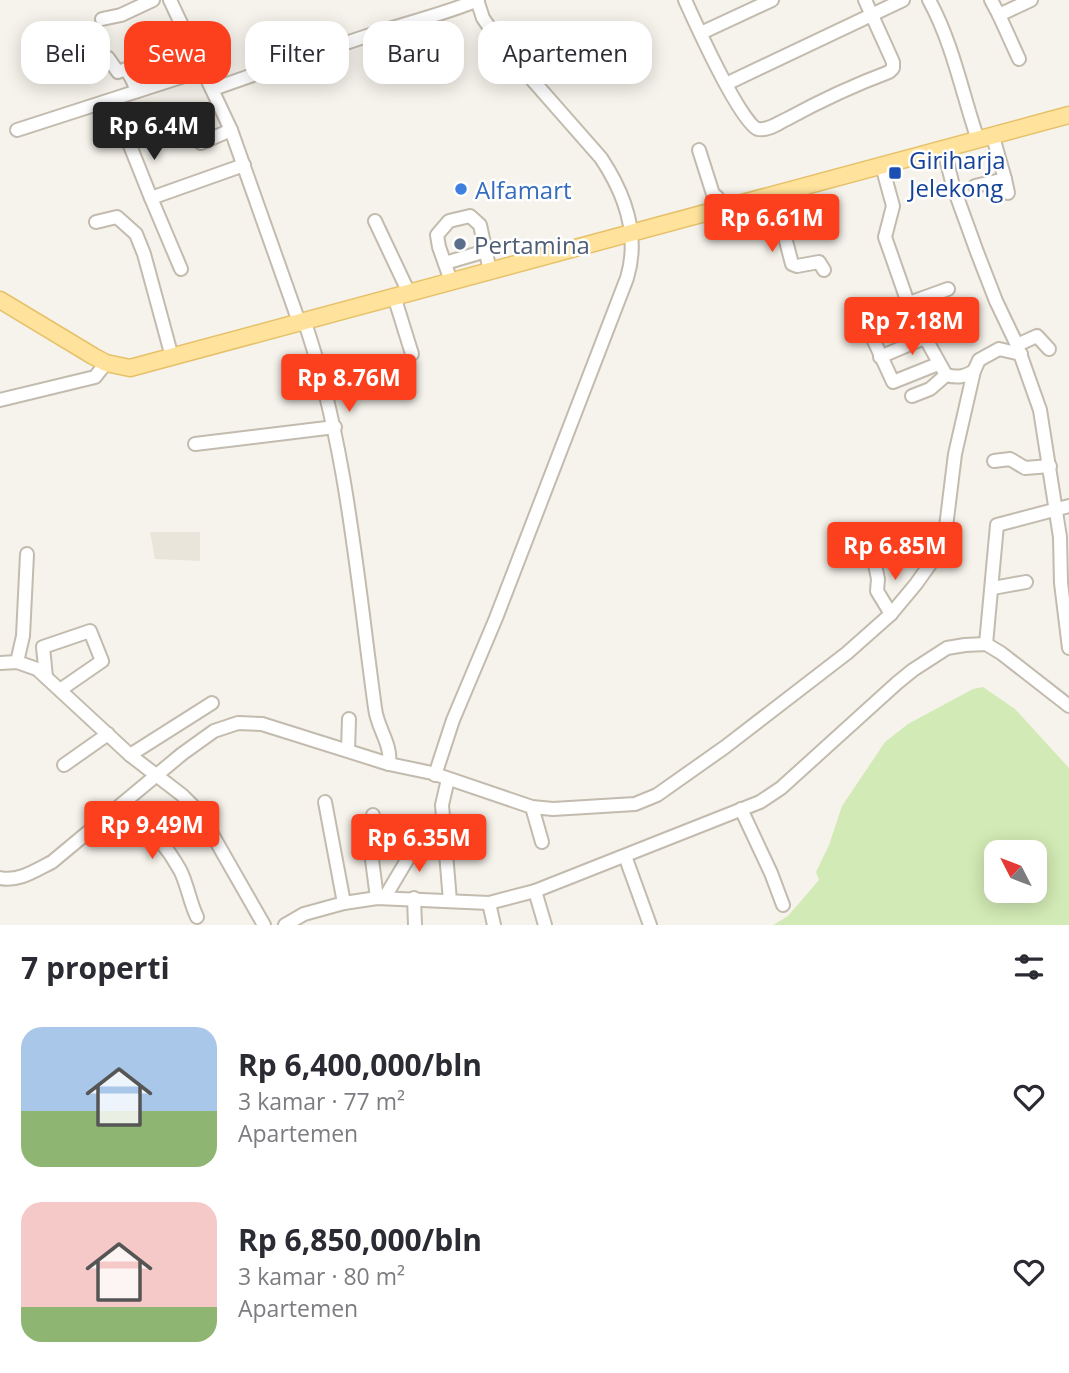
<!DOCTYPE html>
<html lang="id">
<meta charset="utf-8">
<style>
body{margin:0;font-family:"Open Sans",sans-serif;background:#f2f2f3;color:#2b2b33;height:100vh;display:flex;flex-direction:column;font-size:26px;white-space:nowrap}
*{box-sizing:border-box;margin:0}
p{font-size:23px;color:#7c7c81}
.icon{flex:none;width:38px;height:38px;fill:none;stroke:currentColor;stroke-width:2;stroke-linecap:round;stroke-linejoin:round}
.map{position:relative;height:925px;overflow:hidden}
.panel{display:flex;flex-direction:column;background:#fff;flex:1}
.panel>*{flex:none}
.hud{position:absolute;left:21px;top:21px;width:700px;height:63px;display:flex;gap:14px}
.needle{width:46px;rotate:312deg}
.buttons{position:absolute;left:984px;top:840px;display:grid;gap:14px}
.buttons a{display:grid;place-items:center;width:63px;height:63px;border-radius:14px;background:#fff;box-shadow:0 4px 18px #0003;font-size:35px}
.price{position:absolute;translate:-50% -60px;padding:0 16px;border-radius:7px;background:#fc3f1d;color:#fff;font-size:23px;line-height:46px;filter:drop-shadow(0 2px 4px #0008)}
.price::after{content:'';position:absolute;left:50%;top:42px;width:21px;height:16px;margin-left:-10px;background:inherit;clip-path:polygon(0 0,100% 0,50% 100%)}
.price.current{background:#222;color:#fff}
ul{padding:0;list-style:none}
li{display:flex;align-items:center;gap:21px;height:175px;padding:0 21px}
li span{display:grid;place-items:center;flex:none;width:196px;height:140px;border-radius:21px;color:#555}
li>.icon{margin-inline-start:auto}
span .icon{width:84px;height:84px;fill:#fffc;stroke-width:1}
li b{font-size:30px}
h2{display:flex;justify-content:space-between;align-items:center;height:84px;padding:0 21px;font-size:30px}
.chip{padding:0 24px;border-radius:21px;background:#fff;box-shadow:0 4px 18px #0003;font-size:24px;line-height:63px}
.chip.current{background:#fc3f1d;color:#fff}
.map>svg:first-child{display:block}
</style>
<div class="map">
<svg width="1069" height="925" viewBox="0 0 1069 925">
<rect width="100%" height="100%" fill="#f6f3ec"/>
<polygon fill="#eae5da" points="150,532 200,532 200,561 155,559"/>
<path fill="#d2eab5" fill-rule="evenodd" d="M983 687 1015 709 1069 768V925H773L788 916 819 880 816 872 829 845 842 806 885 742 908 724 973 689ZM1034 852V891H996V852Z"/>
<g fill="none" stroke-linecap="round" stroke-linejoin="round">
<defs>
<g id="minor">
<polyline points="170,0 231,130 299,322"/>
<path d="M685 0C694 20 741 125 758 129 768 131 778 123 787 119 820 101 854 85 889 72L893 68V62L865 0"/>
<path d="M929 0C953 44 962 93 978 140"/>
<polyline points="991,0 999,15 1031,0"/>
<polyline points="999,15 1019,59"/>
<polyline points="102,19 121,15 153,0"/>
<polyline points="701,33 772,0"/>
<polyline points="108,58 118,72 126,69 132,79"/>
<polyline points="726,84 903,0"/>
<path d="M213 89C267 70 321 51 376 33 410 22 444 14 478 0"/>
<polyline points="137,91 132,79 196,55"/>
<polyline points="17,130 203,70"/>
<polyline points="127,138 151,198"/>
<polyline points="201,143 231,130"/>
<polyline points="699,150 713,194 717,197 719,210"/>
<polyline points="944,150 953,186 977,252 996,301 1017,345 1040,410 1060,537 1061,583 1069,648"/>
<polyline points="882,166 893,206 885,237 907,300 908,303 912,302 948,289"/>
<polyline points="1005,179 1008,193"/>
<polyline points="975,186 1005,179 993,137"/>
<polyline points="774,195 792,264 797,266 819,262 824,270"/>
<polyline points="375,221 409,293"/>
<polyline points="96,222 117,217 136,234 144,254 172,357"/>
<polyline points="445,263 486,251"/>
<polyline points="181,269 151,198 244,165"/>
<polyline points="451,281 439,247 437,235 449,221 470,216 480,225 490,271"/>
<polyline points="394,296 412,354"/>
<path d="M304 320C347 445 357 578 375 708 377 728 392 744 389 764"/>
<polyline points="869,330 893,382 938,364"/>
<polyline points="1017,345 1037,336 1049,349"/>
<path d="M880 357 922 339 927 341 946 375C957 378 964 377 974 371"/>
<polyline points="912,396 930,389 946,375"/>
<polyline points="0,400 95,377 106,363"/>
<polyline points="195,444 335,427"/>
<polyline points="994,461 1010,459 1025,468 1050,466"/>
<polyline points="993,588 1026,582"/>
<polyline points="891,614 877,591 878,579 872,550 874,547 894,542"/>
<polyline points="986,644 997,525 1069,506"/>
<polyline points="17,662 23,636 27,554"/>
<polyline points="0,663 17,662 37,669 130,755 182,795 197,810 208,827 264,925"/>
<polyline points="46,677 43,647 90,631 102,661 60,690"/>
<polyline points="348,750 349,719"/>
<polyline points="130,755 212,703"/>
<polyline points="64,765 108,734"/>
<path d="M435 775 453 720 496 618 627 278C640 235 625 194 601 158L500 43 483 18 477 0"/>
<polyline points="448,779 442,805 450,901"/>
<polyline points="325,802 344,903"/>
<polyline points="532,807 542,842"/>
<polyline points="741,809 771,873 783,905"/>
<path d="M112 812 121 821 134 816C151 826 170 852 180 870 187 883 190 903 197 917"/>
<polyline points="373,815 371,852 377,898"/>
<polyline points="625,856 650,925"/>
<path d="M0 878C19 882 36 870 52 862L182 754 214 731 238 723 262 724 389 764 432 773 532 807 553 809 635 804 657 795 725 747 847 653 891 614 916 584 933 560 945 535 955 454 974 371 979 360 999 349 1021 354"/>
<polyline points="535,891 545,925"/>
<polyline points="385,897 410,855 418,834"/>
<polyline points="414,898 415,925"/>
<polyline points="489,903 494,925"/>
<polyline points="285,925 304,914 344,903 377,898 489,903 535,891 760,802 781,788 897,683 913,670 947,648 965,645 986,644 1001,653 1069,706"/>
</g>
<polyline id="major" points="0,300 93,356 106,363 130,368 1069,115"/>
</defs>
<use href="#minor" stroke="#c2bbae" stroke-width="16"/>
<use href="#major" stroke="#e6c16a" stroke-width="19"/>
<use href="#minor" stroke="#fff" stroke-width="12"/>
<use href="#major" stroke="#ffe39c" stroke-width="16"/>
</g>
<rect fill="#1a4fb4" stroke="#fff" stroke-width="2.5" x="888" y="166" width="14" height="14" rx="3.5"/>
<circle fill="#3f7fe0" stroke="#fff" stroke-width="2.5" cx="461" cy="189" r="7"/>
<circle fill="#5c6f8a" stroke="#fff" stroke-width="2.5" cx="460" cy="244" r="7"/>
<g text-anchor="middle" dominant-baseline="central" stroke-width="5" stroke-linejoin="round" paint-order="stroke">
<g font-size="24" fill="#164399" stroke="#fff" text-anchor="start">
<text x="909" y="159">Giriharja<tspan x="909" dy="28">Jelekong</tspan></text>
</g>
<g font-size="24" fill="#366cbe" stroke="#fff" text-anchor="start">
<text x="475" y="189">Alfamart</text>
</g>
<g font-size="24" fill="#4e5e75" stroke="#fff" text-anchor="start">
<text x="474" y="244">Pertamina</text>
</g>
</g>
</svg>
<div class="buttons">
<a><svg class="needle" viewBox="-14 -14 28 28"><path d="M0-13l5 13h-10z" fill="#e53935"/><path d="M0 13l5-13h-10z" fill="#7c7c81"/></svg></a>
</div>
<b class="price current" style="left:154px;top:162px">Rp 6.4M</b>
<b class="price" style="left:772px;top:254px">Rp 6.61M</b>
<b class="price" style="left:912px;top:357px">Rp 7.18M</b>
<b class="price" style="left:349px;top:414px">Rp 8.76M</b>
<b class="price" style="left:895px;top:582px">Rp 6.85M</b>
<b class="price" style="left:152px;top:861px">Rp 9.49M</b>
<b class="price" style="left:419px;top:874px">Rp 6.35M</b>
<div class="hud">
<a class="chip">Beli</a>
<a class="chip current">Sewa</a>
<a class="chip">Filter</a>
<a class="chip">Baru</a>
<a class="chip">Apartemen</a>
</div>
</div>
<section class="panel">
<h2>7 properti<svg class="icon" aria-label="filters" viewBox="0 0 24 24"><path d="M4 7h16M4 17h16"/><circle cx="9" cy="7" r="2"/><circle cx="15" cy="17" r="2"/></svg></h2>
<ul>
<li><span style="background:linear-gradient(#a9c7e8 60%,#8fb573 0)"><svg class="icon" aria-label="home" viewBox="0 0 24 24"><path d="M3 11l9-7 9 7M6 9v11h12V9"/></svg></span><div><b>Rp 6,400,000/bln</b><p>3 kamar · 77 m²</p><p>Apartemen</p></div><svg class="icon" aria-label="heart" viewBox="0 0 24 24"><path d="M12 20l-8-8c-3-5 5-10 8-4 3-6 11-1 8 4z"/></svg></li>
<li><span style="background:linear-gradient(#f6c9c9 75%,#8fb573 0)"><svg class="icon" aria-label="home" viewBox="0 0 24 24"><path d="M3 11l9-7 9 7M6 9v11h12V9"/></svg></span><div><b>Rp 6,850,000/bln</b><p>3 kamar · 80 m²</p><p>Apartemen</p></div><svg class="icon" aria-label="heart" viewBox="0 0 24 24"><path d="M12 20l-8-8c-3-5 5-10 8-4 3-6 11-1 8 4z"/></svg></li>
</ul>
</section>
